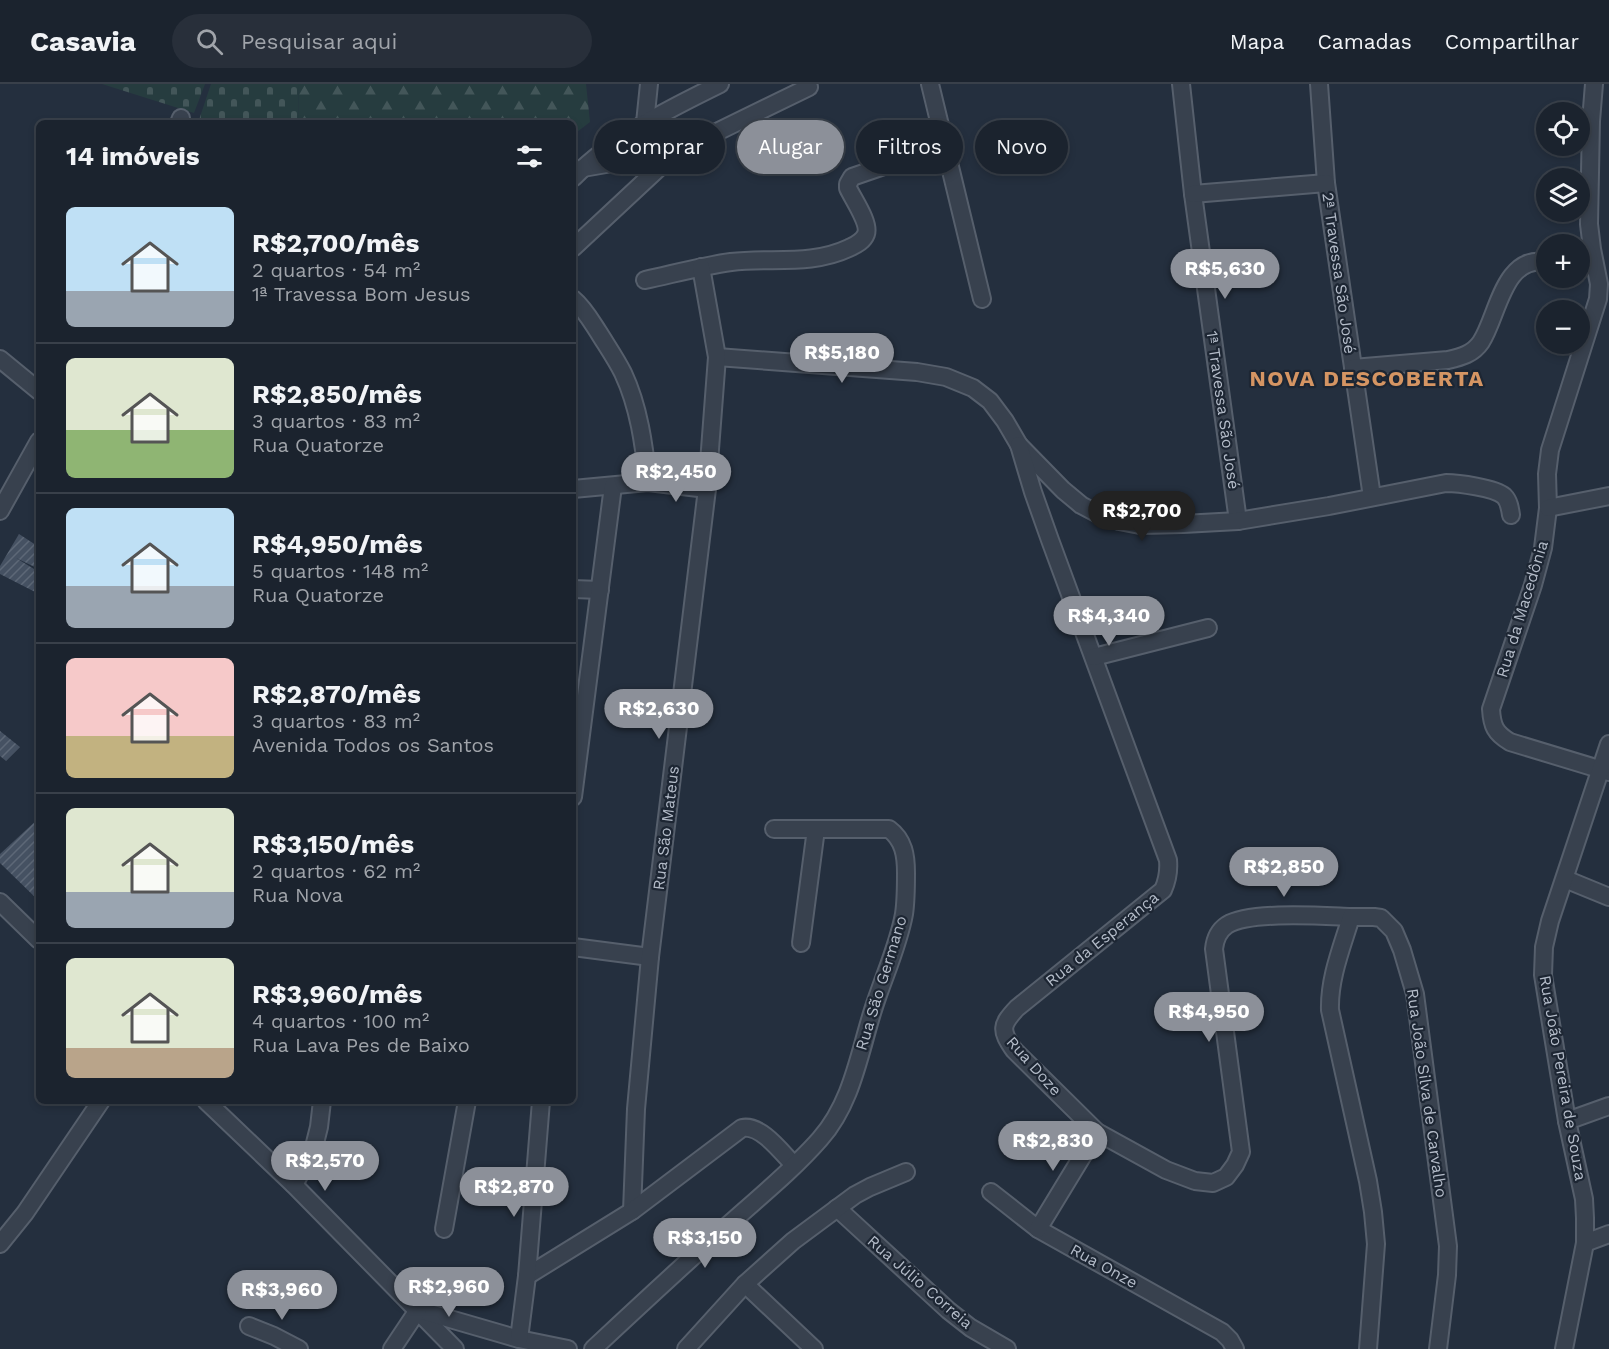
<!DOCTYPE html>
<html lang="pt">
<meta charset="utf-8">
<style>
body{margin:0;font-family:"Work Sans",sans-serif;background:#282f3a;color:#f1f3f6;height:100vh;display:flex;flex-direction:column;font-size:22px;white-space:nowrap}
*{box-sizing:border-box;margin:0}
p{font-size:20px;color:#a0a4aa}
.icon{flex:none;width:33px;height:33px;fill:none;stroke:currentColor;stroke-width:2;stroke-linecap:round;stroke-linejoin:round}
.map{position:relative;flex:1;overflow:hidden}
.details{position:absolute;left:36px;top:36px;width:540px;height:984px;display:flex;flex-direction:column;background:#1b232e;border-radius:9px;box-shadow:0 3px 9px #0003,0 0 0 2px #39404a}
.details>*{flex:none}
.top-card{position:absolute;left:594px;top:36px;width:570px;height:54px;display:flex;gap:12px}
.fabs{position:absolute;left:1536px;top:18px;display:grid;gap:12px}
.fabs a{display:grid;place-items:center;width:54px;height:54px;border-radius:50%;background:#1b232e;box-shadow:0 3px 9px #0003,0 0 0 2px #39404a;font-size:30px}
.price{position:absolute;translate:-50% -51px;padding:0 14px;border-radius:21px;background:#8c9099;color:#fff;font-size:20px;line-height:39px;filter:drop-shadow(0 2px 3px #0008)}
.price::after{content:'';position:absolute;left:50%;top:36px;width:18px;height:14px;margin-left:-9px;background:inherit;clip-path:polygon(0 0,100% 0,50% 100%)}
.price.active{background:#222;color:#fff}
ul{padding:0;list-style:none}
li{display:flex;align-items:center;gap:18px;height:150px;padding:0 30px}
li+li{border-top:2px solid #39404a}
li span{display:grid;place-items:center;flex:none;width:168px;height:120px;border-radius:9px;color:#555}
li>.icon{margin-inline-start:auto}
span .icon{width:72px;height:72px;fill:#fffc;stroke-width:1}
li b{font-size:26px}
h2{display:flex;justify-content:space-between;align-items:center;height:72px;padding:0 30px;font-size:26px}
.tag{padding:0 21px;border-radius:27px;background:#1b232e;box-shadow:0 3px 9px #0003,0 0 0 2px #39404a;font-size:21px;line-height:54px}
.tag.active{background:#8c9099;color:#fff}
header{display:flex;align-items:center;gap:36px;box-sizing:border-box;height:84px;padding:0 30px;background:#1b232e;border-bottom:2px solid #39404a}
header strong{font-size:28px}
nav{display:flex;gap:33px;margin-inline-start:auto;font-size:21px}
.search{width:420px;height:54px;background:#282f3a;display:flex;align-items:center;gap:15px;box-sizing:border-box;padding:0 21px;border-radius:33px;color:#a0a4aa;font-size:22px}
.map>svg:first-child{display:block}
</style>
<header>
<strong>Casavia</strong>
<div class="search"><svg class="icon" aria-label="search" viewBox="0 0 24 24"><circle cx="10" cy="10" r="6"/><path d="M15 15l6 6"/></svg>Pesquisar aqui</div>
<nav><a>Mapa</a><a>Camadas</a><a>Compartilhar</a></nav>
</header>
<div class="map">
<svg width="1609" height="1265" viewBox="0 0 1609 1265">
<defs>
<pattern id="forest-firs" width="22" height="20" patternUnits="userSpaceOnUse" patternTransform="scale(1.5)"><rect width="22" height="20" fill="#263c3f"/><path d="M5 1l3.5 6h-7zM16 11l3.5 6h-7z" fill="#435659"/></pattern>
<pattern id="cemetery-stones" width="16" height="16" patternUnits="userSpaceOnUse" patternTransform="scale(1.5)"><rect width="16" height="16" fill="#263c3f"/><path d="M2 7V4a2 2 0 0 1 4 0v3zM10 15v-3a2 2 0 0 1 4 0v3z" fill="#435659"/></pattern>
<pattern id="building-hatch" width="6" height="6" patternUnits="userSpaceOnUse" patternTransform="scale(1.5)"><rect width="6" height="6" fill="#455162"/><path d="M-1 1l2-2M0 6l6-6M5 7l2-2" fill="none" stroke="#5d6877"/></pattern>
</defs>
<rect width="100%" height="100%" fill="#242f3e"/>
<polygon fill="url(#forest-firs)" points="298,0 586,0 590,38 573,51 573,39 299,39"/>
<g fill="url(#cemetery-stones)">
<polygon points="102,0 205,0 194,29"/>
<polygon points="211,0 298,0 299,39 198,39"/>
</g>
<g fill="url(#building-hatch)">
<polygon points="19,450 39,463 39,485 16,474 39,488 39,510 0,490 0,482"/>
<polygon points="0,647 20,663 6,677 0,672"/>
<polygon points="39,734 39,817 0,779 0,770"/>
</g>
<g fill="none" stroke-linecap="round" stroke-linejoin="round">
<defs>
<g id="minor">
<polyline points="930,0 982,215"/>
<polyline points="1181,0 1193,110 1238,437"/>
<polyline points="1319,0 1326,99 1372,413"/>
<path d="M1594 0 1591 37 1589 140 1592 165 1599 200 1598 215 1550 366 1547 390 1548 424 1543 464 1533 501 1491 625C1492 642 1495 649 1510 658L1609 688"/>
<polyline points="179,39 181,34"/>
<polyline points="645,39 649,0"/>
<polyline points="583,84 676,68 809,3"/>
<path d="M573 94C614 52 669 25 720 0"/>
<polyline points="1193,110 1326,99"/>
<polyline points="573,164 676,68"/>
<path d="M645 196C673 190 702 182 731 178 771 173 811 182 849 164 855 161 863 158 866 150 870 139 853 115 848 104V100L852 93 945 61"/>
<path d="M573 215C584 224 591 237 599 249 607 262 616 275 623 289 639 323 644 361 648 398"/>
<path d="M717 273 917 288 946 293 973 304 990 317 1005 337 1019 361 1063 406 1081 421 1100 431 1119 437 1140 441 1183 440 1238 437 1329 422 1446 399C1458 399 1495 404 1504 412 1509 417 1510 424 1511 431"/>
<polyline points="0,275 39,307"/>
<path d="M1353 284 1448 276C1461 273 1473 270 1481 258 1498 232 1503 171 1546 178"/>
<path d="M1019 361 1033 408 1050 456 1168 776C1169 787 1168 795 1163 806L1017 924C1001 941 1000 946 1014 966L1097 1048 1166 1086 1195 1097 1213 1099 1226 1093 1235 1081 1241 1068 1214 865C1215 855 1218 847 1227 841 1250 827 1322 832 1351 833"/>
<polyline points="573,405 648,398 707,405"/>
<polyline points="1548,424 1609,412"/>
<polyline points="0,427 39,357"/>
<polyline points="573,505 600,506"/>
<polyline points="1094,573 1208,544"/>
<polyline points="573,713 613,402"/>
<polyline points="1565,795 1609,813"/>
<polyline points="0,818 39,856"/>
<polyline points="801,859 816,745"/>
<polyline points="573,863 650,873"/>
<polyline points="206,1017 294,1101 455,1265"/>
<polyline points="1567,1037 1609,1022"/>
<polyline points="294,1101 314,1063 319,1043 322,1017"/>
<polyline points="991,1108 1038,1145 1222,1248 1230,1256 1235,1265"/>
<polyline points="837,1124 948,1226 971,1244 1007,1265"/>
<polyline points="632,1127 636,1025 650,873 707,405 717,273 701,183"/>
<polyline points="444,1145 467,1017"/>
<polyline points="1038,1145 1097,1048"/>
<polyline points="1585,1159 1609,1150"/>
<polyline points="0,1160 25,1129 101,1017"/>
<path d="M527 1192 632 1127 742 1044C761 1040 782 1069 794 1081"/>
<polyline points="745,1200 814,1265"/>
<polyline points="419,1226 519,1255 568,1265"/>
<polyline points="249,1242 274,1252 299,1265"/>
<polyline points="519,1255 527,1192 541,1017"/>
<polyline points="392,1265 418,1226"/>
<path d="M593 1265C637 1224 682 1182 727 1142 758 1114 792 1087 820 1055 852 1019 859 970 873 926 883 894 898 863 904 830 906 817 906 803 906 789 906 772 904 756 889 745H774"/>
<polyline points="686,1265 745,1200 793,1157 855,1111 870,1103 906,1088"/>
<path d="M1368 1265 1376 1160 1373 1128 1368 1097 1330 926C1329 894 1342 863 1351 833H1374L1381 834 1394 847 1402 866 1415 910 1448 1162 1447 1191 1438 1265"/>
<polyline points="1564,1265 1585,1159 1585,1134 1584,1115 1567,1037 1543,891 1544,863 1550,837 1609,660"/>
</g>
</defs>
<use href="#minor" stroke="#565f6c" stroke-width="20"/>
<use href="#minor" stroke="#38414e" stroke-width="16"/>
</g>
<g text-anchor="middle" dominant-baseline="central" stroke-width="4.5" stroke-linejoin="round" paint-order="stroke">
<g font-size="16" fill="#b4bcc9" stroke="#1d2633">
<text transform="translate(1339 189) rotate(82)">2ª Travessa São José</text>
<text transform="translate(1223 326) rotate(82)">1ª Travessa São José</text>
<text transform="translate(1522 525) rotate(-73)">Rua da Macedônia</text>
<text transform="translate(666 744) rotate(-83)">Rua São Mateus</text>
<text transform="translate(1102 855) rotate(-39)">Rua da Esperança</text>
<text transform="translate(881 899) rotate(-73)">Rua São Germano</text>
<text transform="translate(1034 982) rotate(48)">Rua Doze</text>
<text transform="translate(1563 994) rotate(80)">Rua João Pereira de Souza</text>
<text transform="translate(1427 1009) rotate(82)">Rua João Silva de Carvalho</text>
<text transform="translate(1104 1182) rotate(29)">Rua Onze</text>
<text transform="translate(920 1198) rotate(41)">Rua Júlio Correia</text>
</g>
<g font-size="22" font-weight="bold" letter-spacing="1.5" fill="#d59563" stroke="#1d2633">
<text x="1367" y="294">NOVA DESCOBERTA</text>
</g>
</g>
</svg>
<div class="fabs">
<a><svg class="icon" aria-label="locate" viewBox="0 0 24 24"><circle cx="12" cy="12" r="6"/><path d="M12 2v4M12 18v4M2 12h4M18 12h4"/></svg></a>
<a><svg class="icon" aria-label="layers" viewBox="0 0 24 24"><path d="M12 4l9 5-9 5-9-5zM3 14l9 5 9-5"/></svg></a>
<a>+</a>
<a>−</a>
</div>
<b class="price" style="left:1225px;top:216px">R$5,630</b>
<b class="price" style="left:842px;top:300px">R$5,180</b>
<b class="price" style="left:676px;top:419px">R$2,450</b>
<b class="price active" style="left:1142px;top:458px">R$2,700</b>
<b class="price" style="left:1109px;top:563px">R$4,340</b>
<b class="price" style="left:659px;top:656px">R$2,630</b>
<b class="price" style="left:1284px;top:814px">R$2,850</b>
<b class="price" style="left:1209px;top:959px">R$4,950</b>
<b class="price" style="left:1053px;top:1088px">R$2,830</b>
<b class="price" style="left:325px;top:1108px">R$2,570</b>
<b class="price" style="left:514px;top:1134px">R$2,870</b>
<b class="price" style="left:705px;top:1185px">R$3,150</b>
<b class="price" style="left:449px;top:1234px">R$2,960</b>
<b class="price" style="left:282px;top:1237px">R$3,960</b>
<div class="top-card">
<a class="tag">Comprar</a>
<a class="tag active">Alugar</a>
<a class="tag">Filtros</a>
<a class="tag">Novo</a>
</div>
<section class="details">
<h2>14 imóveis<svg class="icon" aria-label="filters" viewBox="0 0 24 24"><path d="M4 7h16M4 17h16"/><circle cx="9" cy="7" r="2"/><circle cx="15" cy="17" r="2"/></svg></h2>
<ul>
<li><span style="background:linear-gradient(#bfe0f5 70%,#9aa5b1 0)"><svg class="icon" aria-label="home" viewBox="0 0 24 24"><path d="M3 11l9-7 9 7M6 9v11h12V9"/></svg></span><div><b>R$2,700/mês</b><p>2 quartos · 54 m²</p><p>1ª Travessa Bom Jesus</p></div></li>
<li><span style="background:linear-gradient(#dfe7d0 60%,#8fb573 0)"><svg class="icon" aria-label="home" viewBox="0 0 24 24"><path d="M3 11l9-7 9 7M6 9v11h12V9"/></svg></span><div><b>R$2,850/mês</b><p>3 quartos · 83 m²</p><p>Rua Quatorze</p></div></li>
<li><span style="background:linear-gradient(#bfe0f5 65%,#9aa5b1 0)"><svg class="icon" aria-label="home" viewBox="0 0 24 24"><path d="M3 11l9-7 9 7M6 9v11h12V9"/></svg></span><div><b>R$4,950/mês</b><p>5 quartos · 148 m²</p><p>Rua Quatorze</p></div></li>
<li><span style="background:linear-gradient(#f6c9c9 65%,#c2b280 0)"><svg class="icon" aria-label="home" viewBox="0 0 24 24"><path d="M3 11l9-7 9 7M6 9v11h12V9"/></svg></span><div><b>R$2,870/mês</b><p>3 quartos · 83 m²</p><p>Avenida Todos os Santos</p></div></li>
<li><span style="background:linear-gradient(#dfe7d0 70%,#9aa5b1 0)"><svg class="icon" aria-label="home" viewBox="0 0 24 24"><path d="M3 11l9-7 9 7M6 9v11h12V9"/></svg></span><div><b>R$3,150/mês</b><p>2 quartos · 62 m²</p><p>Rua Nova</p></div></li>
<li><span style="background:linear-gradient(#dfe7d0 75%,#b9a48a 0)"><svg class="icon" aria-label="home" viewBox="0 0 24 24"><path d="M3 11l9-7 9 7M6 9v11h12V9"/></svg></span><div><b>R$3,960/mês</b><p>4 quartos · 100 m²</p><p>Rua Lava Pes de Baixo</p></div></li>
</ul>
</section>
</div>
